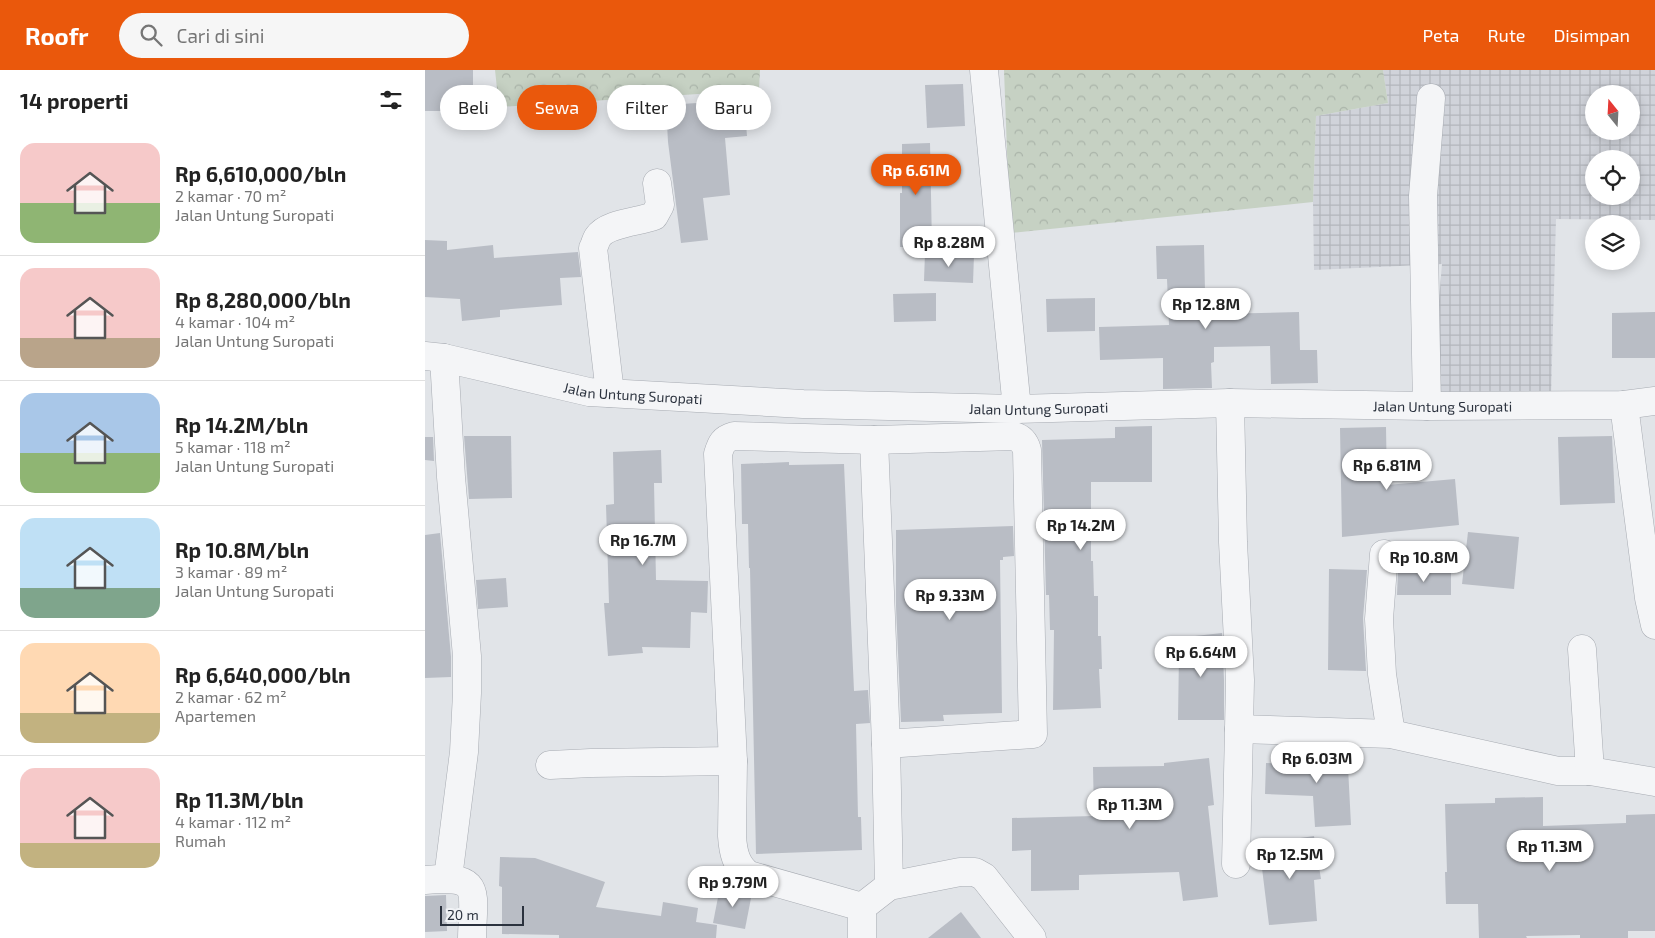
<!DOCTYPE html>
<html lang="id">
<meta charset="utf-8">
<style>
body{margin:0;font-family:"Exo 2",sans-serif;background:#f6f6f6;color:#222;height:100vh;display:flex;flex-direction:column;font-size:19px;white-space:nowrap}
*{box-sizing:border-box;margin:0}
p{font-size:16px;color:#767676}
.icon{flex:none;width:28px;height:28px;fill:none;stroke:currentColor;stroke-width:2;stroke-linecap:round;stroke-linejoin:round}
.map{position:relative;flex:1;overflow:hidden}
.details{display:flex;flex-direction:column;background:#fff;width:425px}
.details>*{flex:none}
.banner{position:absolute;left:15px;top:15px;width:475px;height:45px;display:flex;gap:10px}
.needle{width:32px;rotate:342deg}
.fabs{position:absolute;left:1160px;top:15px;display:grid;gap:10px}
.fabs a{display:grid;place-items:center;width:55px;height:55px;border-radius:50%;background:#fff;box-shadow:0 2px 12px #0003;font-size:25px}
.scale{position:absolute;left:15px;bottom:12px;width:84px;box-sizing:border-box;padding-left:5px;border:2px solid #2b323e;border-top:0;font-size:14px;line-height:18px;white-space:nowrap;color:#2b323e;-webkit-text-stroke:4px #f1f3f6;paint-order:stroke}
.price{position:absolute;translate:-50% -42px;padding:0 11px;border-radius:18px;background:#fff;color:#222;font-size:16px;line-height:32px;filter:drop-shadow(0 1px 2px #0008)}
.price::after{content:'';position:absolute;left:50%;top:30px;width:15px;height:11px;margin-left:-8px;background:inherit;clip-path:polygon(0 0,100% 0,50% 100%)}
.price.selected{background:#ea580c;color:#fff}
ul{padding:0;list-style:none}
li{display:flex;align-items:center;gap:15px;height:125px;padding:0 20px}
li+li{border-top:1px solid #e0e0e0}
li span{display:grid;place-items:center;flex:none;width:140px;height:100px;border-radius:15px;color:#555}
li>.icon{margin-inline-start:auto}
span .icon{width:60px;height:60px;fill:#fffc;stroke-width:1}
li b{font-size:21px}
h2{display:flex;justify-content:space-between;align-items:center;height:60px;padding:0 20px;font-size:21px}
.tag{padding:0 18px;border-radius:22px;background:#fff;box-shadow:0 2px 12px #0003;font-size:18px;line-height:45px}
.tag.selected{background:#ea580c;color:#fff}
header{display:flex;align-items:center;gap:30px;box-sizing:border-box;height:70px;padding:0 25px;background:#ea580c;color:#fff}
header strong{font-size:24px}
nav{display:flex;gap:28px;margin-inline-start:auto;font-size:18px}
.search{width:350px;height:45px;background:#f6f6f6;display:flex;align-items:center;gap:12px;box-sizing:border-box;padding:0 18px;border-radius:28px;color:#767676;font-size:19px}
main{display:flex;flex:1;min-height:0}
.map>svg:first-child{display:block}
</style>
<header>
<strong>Roofr</strong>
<div class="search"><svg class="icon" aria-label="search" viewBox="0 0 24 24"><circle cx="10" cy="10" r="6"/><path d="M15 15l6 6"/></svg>Cari di sini</div>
<nav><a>Peta</a><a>Rute</a><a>Disimpan</a></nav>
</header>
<main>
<section class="details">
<h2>14 properti<svg class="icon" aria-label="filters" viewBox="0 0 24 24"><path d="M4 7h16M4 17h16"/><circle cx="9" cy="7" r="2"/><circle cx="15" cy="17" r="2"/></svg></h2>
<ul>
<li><span style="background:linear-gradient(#f6c9c9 60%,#8fb573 0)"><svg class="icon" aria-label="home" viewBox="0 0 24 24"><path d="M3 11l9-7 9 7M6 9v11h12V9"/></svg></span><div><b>Rp 6,610,000/bln</b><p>2 kamar · 70 m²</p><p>Jalan Untung Suropati</p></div></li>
<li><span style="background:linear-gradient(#f6c9c9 70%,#b9a48a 0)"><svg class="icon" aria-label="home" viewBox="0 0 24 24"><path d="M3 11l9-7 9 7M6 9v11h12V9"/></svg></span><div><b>Rp 8,280,000/bln</b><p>4 kamar · 104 m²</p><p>Jalan Untung Suropati</p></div></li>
<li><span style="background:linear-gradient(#a9c7e8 60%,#8fb573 0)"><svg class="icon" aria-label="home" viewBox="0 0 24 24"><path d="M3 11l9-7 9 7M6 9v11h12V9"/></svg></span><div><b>Rp 14.2M/bln</b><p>5 kamar · 118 m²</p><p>Jalan Untung Suropati</p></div></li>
<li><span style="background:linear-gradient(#bfe0f5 70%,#7fa58c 0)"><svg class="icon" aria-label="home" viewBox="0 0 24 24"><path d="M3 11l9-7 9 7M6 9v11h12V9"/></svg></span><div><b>Rp 10.8M/bln</b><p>3 kamar · 89 m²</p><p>Jalan Untung Suropati</p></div></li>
<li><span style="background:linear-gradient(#ffd9b3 70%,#c2b280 0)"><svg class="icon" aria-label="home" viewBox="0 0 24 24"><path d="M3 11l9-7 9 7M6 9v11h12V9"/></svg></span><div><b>Rp 6,640,000/bln</b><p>2 kamar · 62 m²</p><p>Apartemen</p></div></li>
<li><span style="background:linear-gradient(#f6c9c9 75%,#c2b280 0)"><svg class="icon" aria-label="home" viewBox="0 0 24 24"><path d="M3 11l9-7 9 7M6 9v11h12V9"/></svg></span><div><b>Rp 11.3M/bln</b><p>4 kamar · 112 m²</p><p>Rumah</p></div></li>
</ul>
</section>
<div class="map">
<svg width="1230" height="868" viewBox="0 0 1230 868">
<defs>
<pattern id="industrial-grid" width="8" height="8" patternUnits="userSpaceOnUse" patternTransform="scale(1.25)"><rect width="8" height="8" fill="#d0d3da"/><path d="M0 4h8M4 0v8" fill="none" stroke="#b3b6bc"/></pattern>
<pattern id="forest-crowns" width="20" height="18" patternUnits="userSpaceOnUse" patternTransform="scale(1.25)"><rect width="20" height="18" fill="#c6d1c3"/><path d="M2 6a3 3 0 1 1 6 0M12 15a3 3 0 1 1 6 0" fill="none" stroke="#aab4a9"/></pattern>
</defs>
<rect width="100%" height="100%" fill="#e1e4e8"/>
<path fill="url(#industrial-grid)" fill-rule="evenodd" d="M958 0H1230V150L1131 149 1126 327H1006L1017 194 889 200 888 132 891 46 963 33ZM1169 24H1206V61H1169ZM1169 89H1206V126H1169Z"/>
<g fill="url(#forest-crowns)">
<polygon points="70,0 335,0 334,20 74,37"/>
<polygon points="579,0 958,0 963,33 891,46 888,132 585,163"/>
</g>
<g fill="#b9bdc5">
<rect x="0" y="0" width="48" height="41"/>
<polygon points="538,14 540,56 502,58 500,15"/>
<polygon points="319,30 322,66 300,68 305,125 278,128 283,170 256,173 243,72 241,35"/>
<polygon points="505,73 507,176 475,177 475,123 477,123 477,74"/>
<polygon points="0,170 22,171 22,180 68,175 69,188 153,182 156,207 135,208 137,235 75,240 75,247 37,251 35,229 0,227"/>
<polygon points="779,175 780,221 791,221 791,244 874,242 875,280 892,280 893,313 846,314 845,276 789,277 789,292 786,293 787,318 738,319 738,288 675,290 674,257 744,255 742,209 732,209 731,176"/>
<polygon points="500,183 549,185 548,213 499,211"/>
<polygon points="511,223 511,251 469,252 468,224"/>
<polygon points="670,228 670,261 622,262 621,229"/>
<polygon points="1230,242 1230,288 1187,288 1187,243"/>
<polygon points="727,356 727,412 666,412 666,491 668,491 669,526 673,526 673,566 676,566 677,599 674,599 676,638 628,640 629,560 625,560 624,525 621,525 617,370 690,368 690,357"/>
<polygon points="961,357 962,415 1030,409 1034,455 917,467 915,358"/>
<polygon points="39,366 86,366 87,428 44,429"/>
<polygon points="1187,366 1190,433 1135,435 1133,367"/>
<polygon points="0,367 8,367 9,391 0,390"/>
<polygon points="236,380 237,413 229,413 231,510 283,511 282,543 266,542 265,578 217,577 218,583 183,586 179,533 184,533 181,435 189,434 188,382"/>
<polygon points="364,392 364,395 419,394 429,621 443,620 445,653 431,654 433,747 436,747 437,780 331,784 325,498 324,498 323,454 317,454 316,394"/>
<polygon points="588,456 589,486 578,487 578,490 575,490 577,643 518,645 519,651 476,652 471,536 471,460"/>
<polygon points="1043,462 1094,467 1089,519 1037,514"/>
<polygon points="15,463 26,587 26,607 0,608 0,465"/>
<polygon points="904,499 942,500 938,548 941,601 903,600"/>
<polygon points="973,500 1026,500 1026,525 972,525"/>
<polygon points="81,508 83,537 53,539 51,510"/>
<polygon points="797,563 799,610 799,650 753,650 754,583 752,568"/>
<polygon points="886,677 922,678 926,755 890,757 888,726 840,724 841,693 886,695"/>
<polygon points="784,688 789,735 783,736 793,827 758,831 754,802 654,805 654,820 606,821 606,780 587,781 587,748 669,746 668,697 739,696 739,693"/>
<polygon points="1118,727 1118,756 1201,753 1201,745 1230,744 1230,861 1203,861 1203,868 1155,868 1155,865 1101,866 1102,868 1054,868 1053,834 1021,834 1020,802 1022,802 1020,734 1070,733 1070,728"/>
<polygon points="889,766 896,809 889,810 892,851 844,855 834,774"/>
<polygon points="75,787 110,788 180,812 171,837 236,846 238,832 273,838 271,852 292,855 291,868 134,868 134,865 77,864 77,817 74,816"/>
<polygon points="295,817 327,823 320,859 288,853"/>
<polygon points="21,825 22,861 0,862 0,826"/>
<polygon points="536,842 556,868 503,868"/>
</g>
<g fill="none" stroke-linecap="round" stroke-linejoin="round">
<defs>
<g id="minor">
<polyline points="559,0 592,339"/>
<path id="s1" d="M0 286 19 288 164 322 378 334 592 339 805 333 1002 336 1199 335 1230 331"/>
<polyline points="19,288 26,407 42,586 42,623 39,682 23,808"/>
<path d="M185 323 168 178C170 175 171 169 173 167 182 153 214 152 229 146L235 135 232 113"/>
<polyline points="805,333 808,472 815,610 814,659 966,664 1133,701 1165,701 1230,712"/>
<polyline points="1199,335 1224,528 1230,555"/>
<polyline points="1002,336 998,126 1006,28"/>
<polyline points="449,370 461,674 464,816"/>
<polyline points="959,484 954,549 957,604 966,664"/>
<polyline points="1157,579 1165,701"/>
<path d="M461 674 608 664 602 380C600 373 596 368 589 366L449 370 309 366C298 369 296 374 293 384L308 691 307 766C308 782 311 796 324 805L437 837 464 816 535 802H550L559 807 607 868"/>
<polyline points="125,695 166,693 308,691"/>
<polyline points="811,794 814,659"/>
<path d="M0 810C58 805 48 820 47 868"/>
<polyline points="437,837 437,868"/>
</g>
</defs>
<use href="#minor" stroke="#a7abb2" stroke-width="29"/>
<use href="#minor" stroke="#f4f5f7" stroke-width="28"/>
</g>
<g text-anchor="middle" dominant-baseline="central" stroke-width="5" stroke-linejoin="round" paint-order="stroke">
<g font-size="14" fill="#2b323e" stroke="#f1f3f6">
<text stroke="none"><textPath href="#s1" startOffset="212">Jalan Untung Suropati</textPath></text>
<text stroke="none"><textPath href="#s1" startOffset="1022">Jalan Untung Suropati</textPath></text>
<text stroke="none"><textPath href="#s1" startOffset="618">Jalan Untung Suropati</textPath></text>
</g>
</g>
</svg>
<div class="fabs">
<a><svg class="needle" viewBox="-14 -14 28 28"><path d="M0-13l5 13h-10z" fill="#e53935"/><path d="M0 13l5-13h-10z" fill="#767676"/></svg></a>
<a><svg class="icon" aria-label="locate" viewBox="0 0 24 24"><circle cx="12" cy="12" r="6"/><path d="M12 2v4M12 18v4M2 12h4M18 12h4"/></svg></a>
<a><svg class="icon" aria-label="layers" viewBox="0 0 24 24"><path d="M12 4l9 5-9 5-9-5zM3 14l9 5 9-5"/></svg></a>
</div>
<div class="scale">20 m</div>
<b class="price selected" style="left:491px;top:126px">Rp 6.61M</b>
<b class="price" style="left:524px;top:198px">Rp 8.28M</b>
<b class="price" style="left:781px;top:260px">Rp 12.8M</b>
<b class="price" style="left:962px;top:421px">Rp 6.81M</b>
<b class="price" style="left:656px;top:481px">Rp 14.2M</b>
<b class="price" style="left:218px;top:496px">Rp 16.7M</b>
<b class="price" style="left:999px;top:513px">Rp 10.8M</b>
<b class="price" style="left:525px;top:551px">Rp 9.33M</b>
<b class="price" style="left:776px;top:608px">Rp 6.64M</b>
<b class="price" style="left:892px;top:714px">Rp 6.03M</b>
<b class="price" style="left:705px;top:760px">Rp 11.3M</b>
<b class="price" style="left:1125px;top:802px">Rp 11.3M</b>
<b class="price" style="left:865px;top:810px">Rp 12.5M</b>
<b class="price" style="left:308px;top:838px">Rp 9.79M</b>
<div class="banner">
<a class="tag">Beli</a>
<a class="tag selected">Sewa</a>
<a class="tag">Filter</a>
<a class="tag">Baru</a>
</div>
</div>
</main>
